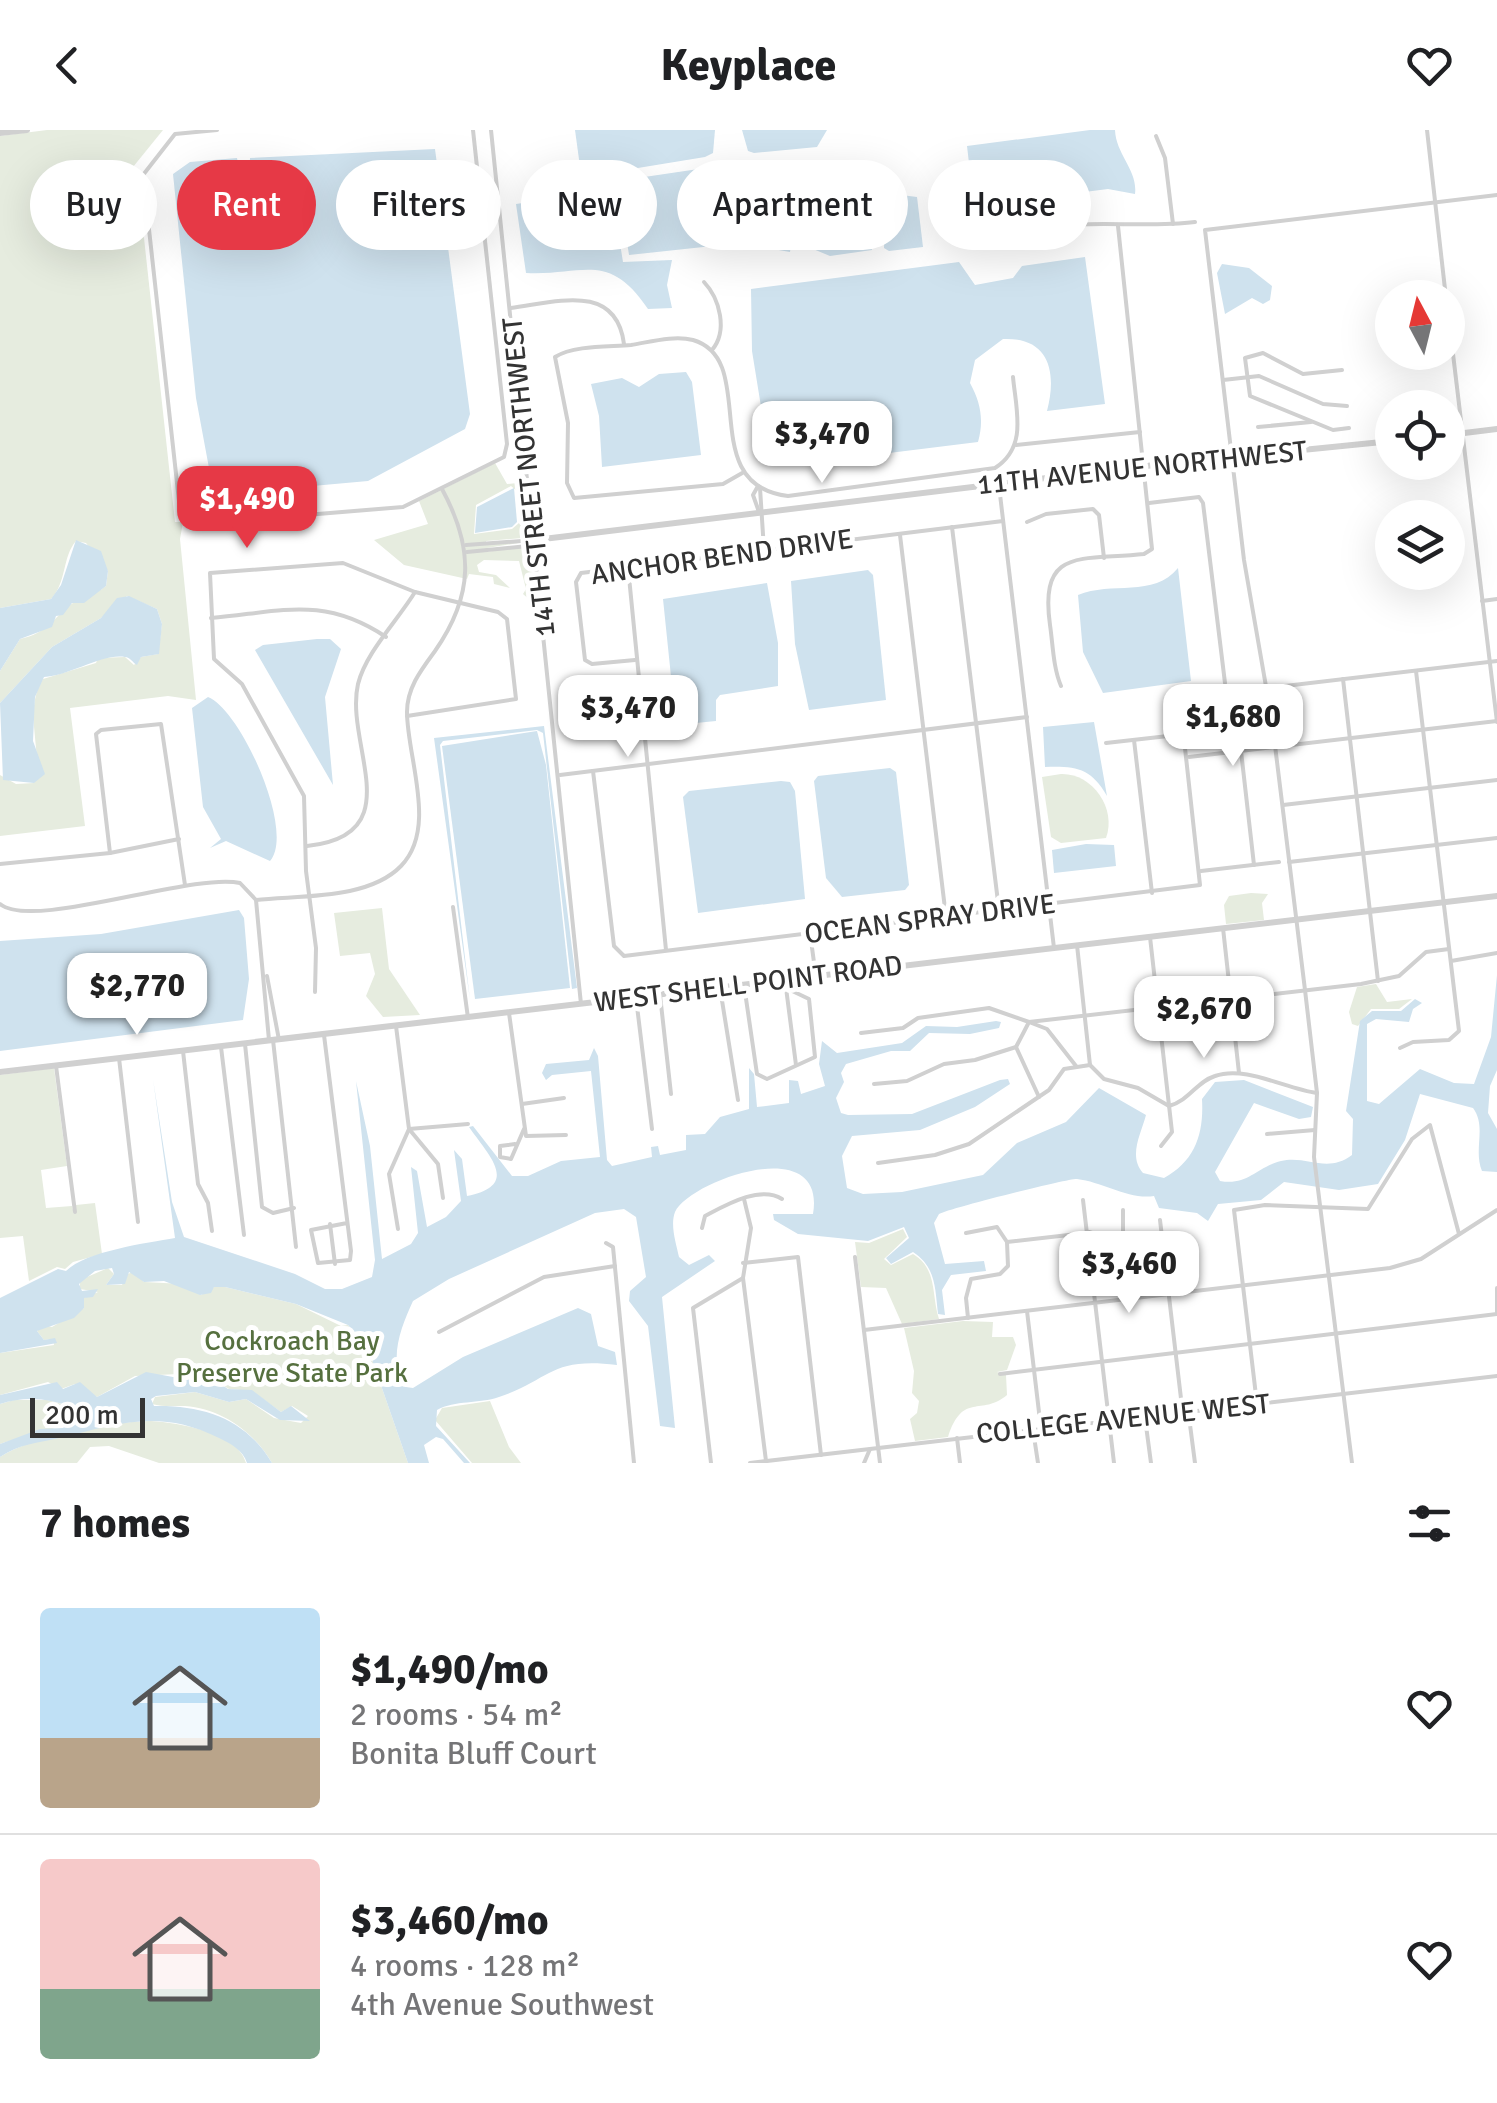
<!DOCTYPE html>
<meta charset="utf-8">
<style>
body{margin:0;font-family:Signika,sans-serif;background:#f6f6f6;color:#202124;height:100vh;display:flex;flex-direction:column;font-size:38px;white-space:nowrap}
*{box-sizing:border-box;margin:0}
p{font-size:32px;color:#757577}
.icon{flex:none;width:55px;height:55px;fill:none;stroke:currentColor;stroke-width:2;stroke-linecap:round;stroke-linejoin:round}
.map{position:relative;height:1333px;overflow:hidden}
.details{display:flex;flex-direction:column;background:#fff;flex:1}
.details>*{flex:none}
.top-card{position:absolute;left:30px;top:30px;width:1438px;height:90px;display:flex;gap:20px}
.needle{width:65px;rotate:353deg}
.tools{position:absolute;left:1375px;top:150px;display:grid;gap:20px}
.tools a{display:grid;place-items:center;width:90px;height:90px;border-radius:50%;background:#fff;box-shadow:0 10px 40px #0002;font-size:50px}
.scale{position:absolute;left:30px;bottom:25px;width:115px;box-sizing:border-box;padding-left:10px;border:5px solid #333;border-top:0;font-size:28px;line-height:35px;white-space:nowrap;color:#333;-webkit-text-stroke:8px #fff;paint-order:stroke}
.price{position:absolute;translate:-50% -85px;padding:0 22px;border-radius:20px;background:#fff;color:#222;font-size:32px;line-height:65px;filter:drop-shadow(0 2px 5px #0008)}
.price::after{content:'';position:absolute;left:50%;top:60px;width:30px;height:22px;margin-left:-15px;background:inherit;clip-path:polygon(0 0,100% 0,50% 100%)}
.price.on{background:#e63946;color:#fff}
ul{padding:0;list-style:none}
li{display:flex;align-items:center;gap:30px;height:250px;padding:0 40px}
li+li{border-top:2px solid #e0e0e0}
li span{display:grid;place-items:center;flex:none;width:280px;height:200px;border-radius:10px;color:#555}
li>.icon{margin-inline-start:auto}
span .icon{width:120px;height:120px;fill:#fffc;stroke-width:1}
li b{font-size:42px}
h2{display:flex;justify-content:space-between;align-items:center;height:120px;padding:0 40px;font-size:42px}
.pill{padding:0 35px;border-radius:45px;background:#fff;box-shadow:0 10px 40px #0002;font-size:35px;line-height:90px}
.pill.on{background:#e63946;color:#fff}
header{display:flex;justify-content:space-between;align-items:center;height:130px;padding:0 40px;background:#fff;font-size:45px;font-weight:700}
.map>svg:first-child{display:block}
</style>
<header><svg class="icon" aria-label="back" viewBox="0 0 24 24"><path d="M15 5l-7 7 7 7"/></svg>Keyplace<svg class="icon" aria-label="heart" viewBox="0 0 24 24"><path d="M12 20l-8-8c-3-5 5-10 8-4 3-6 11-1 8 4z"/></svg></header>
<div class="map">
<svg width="1497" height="1333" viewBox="0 0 1497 1333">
<rect width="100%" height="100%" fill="#fff"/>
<g fill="#e6ecdf" fill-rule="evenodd">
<path d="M47 0H163L133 37 131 48 144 108 175 392H183L180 409 196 570 168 566 70 578 85 696 0 706V645L16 654 34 653C44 619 22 583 43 549L96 533 98 528 125 527 134 535 141 527 158 524 162 494 157 479 127 466 101 488 52 517 0 573V541L20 509C47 503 52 490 70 475 78 469 95 465 106 456L108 441 86 413 76 411C62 427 67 452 51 469L0 478V6Z"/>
<path d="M495 333 507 354 527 352 533 407 486 411V414L531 411 487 418V422L534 414 539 470 531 471 523 464 526 459 519 431 484 430 477 435 479 442 496 445 510 458 494 454 493 447 469 444 467 449 404 435 374 410 428 394 419 371ZM511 356 518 362 519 393 512 399 474 404 476 375Z"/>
<path d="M1061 644C1092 643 1117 678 1106 708L1061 713 1051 707 1042 647Z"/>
<polygon points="1251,763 1268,764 1262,773 1264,790 1226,794 1224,775 1229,766"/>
<polygon points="382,778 389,839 420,885 383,887 366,866 375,844 370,823 340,826 334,783"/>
<polygon points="1376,854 1387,872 1412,869 1399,879 1371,879 1358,896 1352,894 1349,882 1357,857"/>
<polygon points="54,938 67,1036 41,1040 46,1078 72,1076 74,1084 76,1075 95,1073 102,1124 73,1132 65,1139 57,1137 29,1151 23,1106 0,1108 0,945"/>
<path d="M903 1099 907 1107 884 1129 891 1135 913 1124C938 1139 931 1165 939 1189L902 1194 886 1158 861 1157 855 1112 869 1113Z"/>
<path d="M108 1138 114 1144 106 1155H122L127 1144 134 1142 144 1152 183 1154 201 1165 214 1157H225L296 1174 341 1196 348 1195 368 1218 408 1333H272C255 1303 221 1278 185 1276 174 1276 162 1277 152 1274L155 1267 195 1262 229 1272 246 1269 274 1288 301 1293 308 1286 292 1276 281 1282 252 1261 229 1259 201 1243 135 1246 97 1267 75 1254 61 1259 48 1252 0 1265V1223L54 1215 53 1209 44 1210 37 1201 44 1195 52 1197 84 1178V1168L98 1162 80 1159V1150Z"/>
<path d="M963 1191 993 1192 992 1207H1013L1016 1215 1007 1240 997 1242 1006 1245 1007 1265C981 1287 963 1261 948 1307L915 1311 910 1289 917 1283 919 1271 912 1263 914 1241 904 1198Z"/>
<path d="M14 1270H47L70 1276 74 1289C66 1298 17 1308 0 1314V1274Z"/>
<polygon points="490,1271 509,1317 521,1333 472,1333 435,1290 442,1278"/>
<path d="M151 1291C179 1293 238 1302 246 1333H159L109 1316 90 1317 77 1333H0V1327C31 1306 113 1291 151 1291Z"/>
</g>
<g fill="#cfe2ee">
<polygon points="575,0 715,0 713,23 705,27 589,46 581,44"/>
<polygon points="742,0 827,0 817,17 754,23 748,21"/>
<path d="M1090 0H1115C1116 25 1138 40 1135 64L1108 59 974 76 967 16Z"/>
<polygon points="435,19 470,284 465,299 368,351 214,365 196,268 173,44 190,32 237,28 241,48 249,46 250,28"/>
<polygon points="712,37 717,38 725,112 722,115 629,125 623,86 624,50"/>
<polygon points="819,39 827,41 845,64 870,66 867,97 872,120 830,126 801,114 783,49"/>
<polygon points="778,51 792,109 790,122 773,119 759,63 761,55"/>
<path d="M597 62 612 64 623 132 672 130 667 155 672 178 648 179C608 120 583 146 526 143L516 74Z"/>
<polygon points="885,63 917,67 923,117 889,121 884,118"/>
<path d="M1085 127 1105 274 1047 281C1057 243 1050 207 1003 209L975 230 970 253C981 273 984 291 978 312L800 334 776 330 768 320 752 221 751 159 959 132 975 155 1013 148 1022 136Z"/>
<polygon points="1222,134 1249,138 1272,156 1270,170 1263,174 1252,168 1225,184 1217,143"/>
<polygon points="686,242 692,252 701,325 602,337 599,286 591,254 622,248 639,257 659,244"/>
<polygon points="514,358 517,392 512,397 475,403 477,377"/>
<polygon points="76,410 101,421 108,441 106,456 84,473 72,473 63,485 56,486 52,497 20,509 0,541 0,478 51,469 61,455"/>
<path d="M1178 438 1191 551 1103 563 1083 522 1078 465C1111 451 1154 468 1178 438Z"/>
<polygon points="868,440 873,445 886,570 809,580 795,514 791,451"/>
<polygon points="767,453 778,513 778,556 720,565 716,570 716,591 676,595 663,469"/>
<path d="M129 466 157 479 162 494 159 524 141 527 137 535C133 533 130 527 125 527 103 523 69 546 44 547L35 567 33 611 45 644 34 653 3 650 0 573 52 517 101 488 117 468Z"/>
<polygon points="317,509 330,509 341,519 325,567 333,655 255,520 263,515"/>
<path d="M208 567C240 579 296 701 270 731L226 711 210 718 221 709 203 677 192 578Z"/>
<path d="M1094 592 1107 666C1091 638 1076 636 1045 637L1043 597Z"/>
<polygon points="544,596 577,858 572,859 543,603 537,600 443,611 440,615 470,870 434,608"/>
<polygon points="537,601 546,635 570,858 475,869 442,616"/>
<polygon points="890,638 896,642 909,755 905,760 842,767 826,748 814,651 818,646"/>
<polygon points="781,651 790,652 795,661 805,769 698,783 683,667 689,661"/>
<polygon points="1086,714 1114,715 1116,736 1054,743 1052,720"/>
<polygon points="239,780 244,788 249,849 243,890 0,921 0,811 101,804"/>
<path d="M1497 845V940L1490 956 1488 983 1497 999V1042L1482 1041C1473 1019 1487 997 1473 978L1420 964 1405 1010 1378 1054 1339 1060 1284 1052 1261 1070 1218 1074 1208 1091 1197 1083 1159 1078 1154 1066C1129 1070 1103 1052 1077 1049 1069 1048 947 1079 939 1084L934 1093 945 1134 984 1131 986 1141 951 1145 942 1160 945 1185 938 1184C935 1158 936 1137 913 1122L891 1134 886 1128 909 1108 904 1097 868 1111 798 1104 774 1090 773 1084H813C827 1001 689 1051 675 1082 670 1095 676 1113 679 1127L689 1135 709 1125 715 1131 662 1167 675 1298 660 1296 648 1196 629 1171 630 1161 646 1147 636 1087 624 1079 595 1083 449 1149 413 1171C401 1197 387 1232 406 1257L413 1258 463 1227 578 1178 591 1184 598 1216 615 1222 617 1235C550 1227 552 1249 499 1267 479 1274 455 1270 437 1280L436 1296 470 1333H464L443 1309 436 1307 424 1315 429 1333H408L368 1218 348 1195 296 1174 225 1157H214L211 1163 200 1165 164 1151 144 1152 129 1142 125 1154 106 1155 114 1144 112 1138 95 1141 79 1154 82 1161 98 1159 93 1167 84 1168V1178L74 1188 37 1201 44 1210 55 1208 57 1213 0 1223V1168L58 1139 66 1141C86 1121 147 1113 175 1108L153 949 172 1072 184 1107 295 1144 325 1159H342L372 1147 375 1130 356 951 370 1016 382 1129 411 1114 418 1103 411 1037 417 1041 427 1097 446 1087 461 1071 454 1020 462 1029 467 1066C521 1055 489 1026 469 997L473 996 512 1046H528L561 1031 600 1027 591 941 552 945 546 950 542 943 546 934 589 930 594 918 598 926 607 1030 612 1036 652 1027 651 1017 658 1016 660 1025 686 1020V1005L705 1004 720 987 749 979V938L754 944 757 977 789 973V950L798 951 801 964 825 956 819 934 822 911 837 923 902 913 926 896 957 897 996 891 1001 892 999 898 970 904 929 903 910 921H891L846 934 841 943 844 952 836 968 841 983 848 985 912 984 1000 950 1008 949 1010 954 975 977 920 1000 852 1006 842 1026 847 1058 863 1064 902 1062 983 1045 1017 1013 1066 992 1099 958 1146 985C1141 1004 1128 1026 1143 1043L1164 1048C1195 1031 1204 1004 1202 969L1215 952 1244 950 1313 977 1311 987 1299 989 1254 973 1215 1042 1220 1051C1248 1056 1257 1037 1281 1031 1307 1025 1327 1044 1352 1025L1353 989 1346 981 1360 891 1372 881H1401L1415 869 1422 873 1413 879 1409 892 1376 889 1367 894V971L1379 974 1420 939 1454 953 1474 954 1491 907Z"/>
<path d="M146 1242 173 1247 206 1244 228 1259 252 1260 281 1282 291 1276 310 1291 280 1290 246 1269 229 1272 195 1262 156 1266 151 1269 154 1276C204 1275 246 1289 272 1333H247C243 1320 231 1314 219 1308 159 1278 118 1294 59 1308 38 1313 19 1314 0 1327V1314L40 1299 63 1298 75 1286 73 1278C49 1268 25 1266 0 1274V1265L57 1252 63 1259 80 1252 97 1267Z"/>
</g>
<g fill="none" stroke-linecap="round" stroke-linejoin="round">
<g stroke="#d0d0d0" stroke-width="4">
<polyline points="217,0 175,4 143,45 180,380 195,394 403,377 504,327 507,314 473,0"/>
<polyline points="491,0 581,874"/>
<polyline points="1427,0 1446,168"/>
<polyline points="1156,6 1165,28 1173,94"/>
<path d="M994 111C1054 83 1131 100 1195 92"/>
<path d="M704 152C720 169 728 201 712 220"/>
<path d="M511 178C556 172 616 152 624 214"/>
<polyline points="1448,182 1497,592"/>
<polyline points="1342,240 1303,244 1263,223 1245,228 1250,266 1333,300 1349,298"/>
<polyline points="1223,250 1259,246 1323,274 1347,276"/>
<polyline points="1258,297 1311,292"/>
<polyline points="1016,315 1140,302"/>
<path d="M744 342 723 354 574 368 567 353 568 293 555 227C574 215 609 217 631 215 650 212 674 205 693 210 761 230 694 355 788 366L995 338C1028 317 1016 280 1013 247"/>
<polyline points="758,356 753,365 759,382"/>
<polyline points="999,356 1054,818"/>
<polyline points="760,358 764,420"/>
<polyline points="1149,373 1199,367 1203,373 1225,553"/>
<polyline points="1027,392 1046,384 1093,379 1099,385 1104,428"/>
<polyline points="952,397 999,780"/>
<polyline points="900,405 946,787"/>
<polyline points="466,415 535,410"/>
<polyline points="467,422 528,416 535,410"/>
<polyline points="628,437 666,820"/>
<polyline points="1482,471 1497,469"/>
<path d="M211 488C281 482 323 465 386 507"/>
<polyline points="635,530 592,534 585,530 576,452 581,443 1003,391"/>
<polyline points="1343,549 1378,851"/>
<path d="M1061 556C1053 537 1053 515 1050 495 1039 416 1082 431 1144 424L1152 419 1118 96"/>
<polyline points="1268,558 1497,531"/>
<polyline points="1134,610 1152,763"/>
<polyline points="1241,621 1254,735"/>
<polyline points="1189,627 1497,591"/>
<polyline points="593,641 614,816 624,826 1200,755 1184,609 1177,605 1106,613"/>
<polyline points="560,645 1027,587"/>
<polyline points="1283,675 1497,650"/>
<path d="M307 716C412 705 344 615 358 554 366 522 398 490 415 462"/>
<polyline points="110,723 96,604 101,600 161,594 185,755"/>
<polyline points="1289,732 1497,708"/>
<polyline points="0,734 110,723 179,709"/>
<polyline points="1201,741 1279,732"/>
<path d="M256 770C300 765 368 770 401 736 438 698 407 628 407 582 407 558 421 540 435 521 474 465 474 418 442 359"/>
<path d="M0 774C32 801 193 742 240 753L256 770 269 910"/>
<polyline points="453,777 468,888"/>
<polyline points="1223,798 1239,943"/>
<polyline points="810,803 816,847"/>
<polyline points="1150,807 1172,1002 1161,1016"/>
<polyline points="1077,815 1090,935"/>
<polyline points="1451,831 1497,823"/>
<polyline points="267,846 279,910"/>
<polyline points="785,850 796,935"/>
<polyline points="744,855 757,944 767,949 815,927 809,869 786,858"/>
<polyline points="720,858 738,970"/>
<polyline points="315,862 316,818 306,741 304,666 242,554 214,529 210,443 343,433 415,462 498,482 507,489 516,569 407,586"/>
<polyline points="660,865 671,964"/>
<polyline points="636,868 652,999"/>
<polyline points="509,883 526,1006 566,1005"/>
<polyline points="396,896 409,999"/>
<polyline points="861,903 903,898 918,888 989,878 1029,892 1361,854 1399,846 1426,822 1449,819"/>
<polyline points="324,905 351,1121 350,1130 318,1133 311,1100 347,1093"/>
<polyline points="273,910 296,1117"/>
<polyline points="245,914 262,1077 273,1083 294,1078"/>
<polyline points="221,917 244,1105"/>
<polyline points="1016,917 1039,967"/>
<polyline points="1400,918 1413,912 1449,910 1459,901 1416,541"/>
<polyline points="183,921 198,1054 208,1073 212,1101"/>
<polyline points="119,928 138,1092"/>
<path d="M1090 935 1104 949 1138 958 1169 976C1190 970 1196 952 1215 946 1245 935 1286 959 1317 963"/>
<polyline points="56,936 75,1082"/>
<polyline points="874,954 907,951 944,934 975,930 1016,917 1029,892 1047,899 1076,936"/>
<polyline points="522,974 564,968"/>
<polyline points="409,999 438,1034 443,1068"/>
<polyline points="409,999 468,994"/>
<polyline points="1267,1004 1315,1000"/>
<polyline points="515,1014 500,1016 500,1027 511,1029 524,999"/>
<polyline points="878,1033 935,1025 969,1014 1049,960 1064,939 1090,935"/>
<polyline points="744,1069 751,1098 743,1148 766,1331"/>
<polyline points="1083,1070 1114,1333"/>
<polyline points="1160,1090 1182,1277 1189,1287 1195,1333"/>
<polyline points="330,1094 335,1134"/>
<path d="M702 1098 705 1086C726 1075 760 1055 782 1069"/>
<polyline points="398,1099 389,1044 409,999"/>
<polyline points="1089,1102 1123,1113 1123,1080"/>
<polyline points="966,1103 997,1097 1007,1112 1008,1136 1000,1144 971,1149 966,1168 968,1188"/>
<polyline points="1007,1112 1086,1103"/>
<polyline points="606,1113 613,1117 634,1333"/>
<polyline points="855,1127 880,1333"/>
<polyline points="743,1133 798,1127 821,1325"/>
<polyline points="1497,1158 1497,1183"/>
<polyline points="1027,1181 1041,1299"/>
<polyline points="864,1200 1390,1138 1421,1129 1497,1080"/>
<polyline points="439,1202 544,1147 615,1136"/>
<polyline points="1000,1244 1497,1184"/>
<polyline points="1257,1274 1234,1080 1265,1075 1368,1079 1412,1009 1430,995 1459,1104"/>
<polyline points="1145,1288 1151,1333"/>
<polyline points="1033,1300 1038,1333"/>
<polyline points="957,1308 960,1333"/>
<polyline points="711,1333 693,1178 743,1148"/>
<polyline points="750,1333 1497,1246"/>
<polyline points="864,1333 870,1319"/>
<polyline points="1352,1333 1314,1027 1317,963 1305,860 1272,591 1244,430 1205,100 1497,65"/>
</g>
<g stroke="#d0d0d0" stroke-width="6">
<polyline points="0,3 27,0"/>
<polyline points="1448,305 1497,299"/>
<polyline points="535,410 1145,336 1392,311"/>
<polyline points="0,942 1497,766"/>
</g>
</g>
<g text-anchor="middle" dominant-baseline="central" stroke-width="10" stroke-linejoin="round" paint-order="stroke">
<g font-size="28" fill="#333" stroke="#fff">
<text transform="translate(1142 338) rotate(-6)">11TH AVENUE NORTHWEST</text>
<text transform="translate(529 347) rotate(-96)">14TH STREET NORTHWEST</text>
<text transform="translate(722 427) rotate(-8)">ANCHOR BEND DRIVE</text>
<text transform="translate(930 789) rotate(-7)">OCEAN SPRAY DRIVE</text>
<text transform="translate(748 854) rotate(-7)">WEST SHELL POINT ROAD</text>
<text transform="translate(1123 1289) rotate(-6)">COLLEGE AVENUE WEST</text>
</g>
<g font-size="28" fill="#56703f" stroke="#fff">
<text x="292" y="1211">Cockroach Bay<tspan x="292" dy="32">Preserve State Park</tspan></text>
</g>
</g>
</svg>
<div class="tools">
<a><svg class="needle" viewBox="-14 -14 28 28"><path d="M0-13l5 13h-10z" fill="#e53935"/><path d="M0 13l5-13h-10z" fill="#757577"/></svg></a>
<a><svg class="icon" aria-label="locate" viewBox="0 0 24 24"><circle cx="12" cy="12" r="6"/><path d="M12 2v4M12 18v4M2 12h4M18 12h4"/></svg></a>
<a><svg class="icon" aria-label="layers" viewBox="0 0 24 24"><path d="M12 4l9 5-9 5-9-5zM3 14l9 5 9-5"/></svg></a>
</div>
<div class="scale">200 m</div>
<b class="price" style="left:822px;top:356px">$3,470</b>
<b class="price on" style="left:247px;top:421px">$1,490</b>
<b class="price" style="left:628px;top:630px">$3,470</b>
<b class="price" style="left:1233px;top:639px">$1,680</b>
<b class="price" style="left:137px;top:908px">$2,770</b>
<b class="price" style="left:1204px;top:931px">$2,670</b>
<b class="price" style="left:1129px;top:1186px">$3,460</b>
<div class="top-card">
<a class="pill">Buy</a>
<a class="pill on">Rent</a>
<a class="pill">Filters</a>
<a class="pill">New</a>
<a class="pill">Apartment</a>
<a class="pill">House</a>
</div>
</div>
<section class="details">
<h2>7 homes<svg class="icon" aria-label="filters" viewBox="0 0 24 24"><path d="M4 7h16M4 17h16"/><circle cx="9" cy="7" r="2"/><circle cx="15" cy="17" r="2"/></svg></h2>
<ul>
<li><span style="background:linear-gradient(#bfe0f5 65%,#b9a48a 0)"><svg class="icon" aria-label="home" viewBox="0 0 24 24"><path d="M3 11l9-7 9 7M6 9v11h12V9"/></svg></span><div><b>$1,490/mo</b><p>2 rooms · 54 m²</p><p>Bonita Bluff Court</p></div><svg class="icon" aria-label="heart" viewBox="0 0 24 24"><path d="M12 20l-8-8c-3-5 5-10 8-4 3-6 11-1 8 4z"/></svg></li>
<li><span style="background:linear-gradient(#f6c9c9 65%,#7fa58c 0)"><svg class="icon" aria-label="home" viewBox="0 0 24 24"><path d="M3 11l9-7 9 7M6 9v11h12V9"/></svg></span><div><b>$3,460/mo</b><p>4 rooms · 128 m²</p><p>4th Avenue Southwest</p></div><svg class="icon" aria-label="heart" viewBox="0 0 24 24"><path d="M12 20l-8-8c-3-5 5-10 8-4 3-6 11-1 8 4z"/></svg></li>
</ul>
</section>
